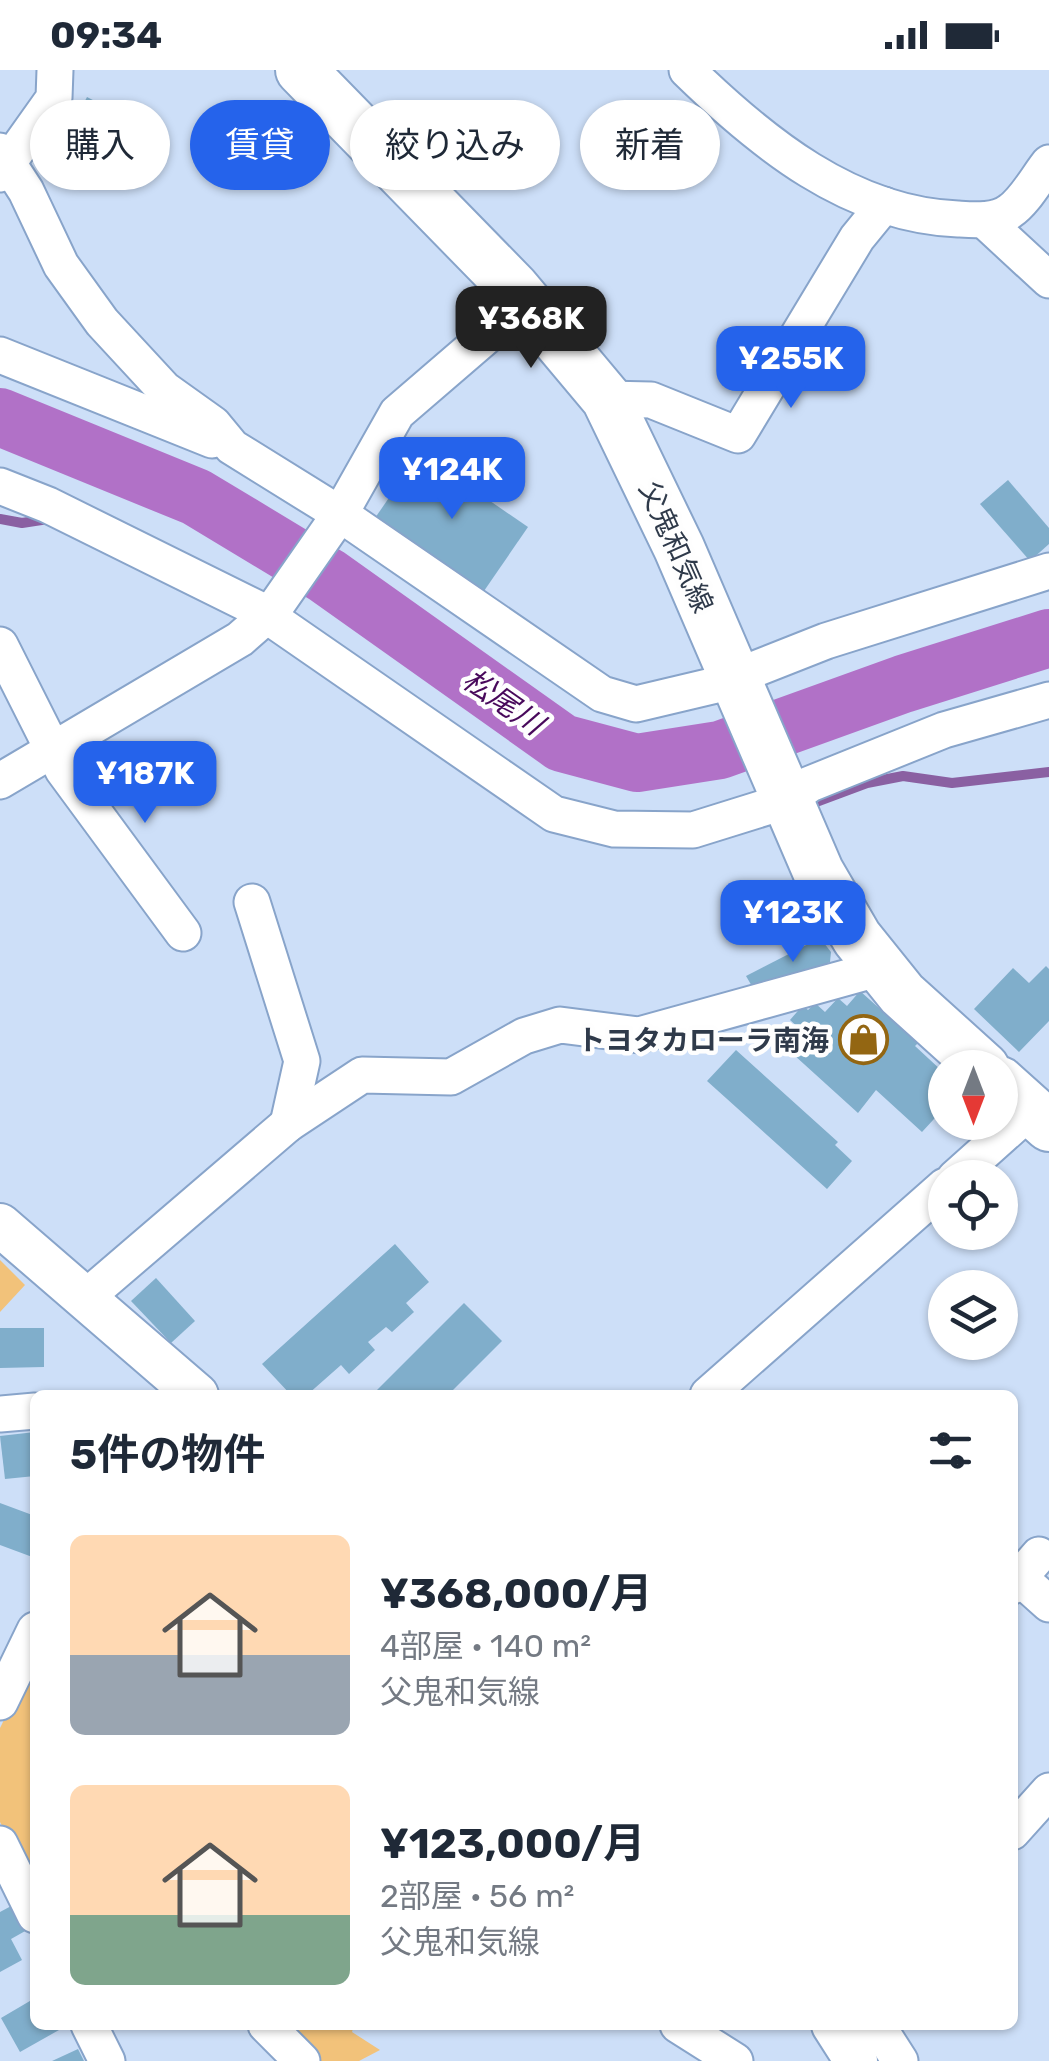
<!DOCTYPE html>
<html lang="ja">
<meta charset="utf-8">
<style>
body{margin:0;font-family:Rubik,"Noto Sans JP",sans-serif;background:#f2f2f3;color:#1f2937;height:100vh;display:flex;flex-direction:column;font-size:38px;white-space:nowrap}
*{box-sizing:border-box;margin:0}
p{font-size:32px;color:#747a83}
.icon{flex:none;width:55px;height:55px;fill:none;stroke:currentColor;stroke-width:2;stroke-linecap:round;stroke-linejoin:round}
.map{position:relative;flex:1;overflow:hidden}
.side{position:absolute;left:30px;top:1320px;width:988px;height:640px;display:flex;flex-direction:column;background:#fff;border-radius:15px;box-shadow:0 2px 8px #0004}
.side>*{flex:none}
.banner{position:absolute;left:30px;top:30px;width:990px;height:90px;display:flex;gap:20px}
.needle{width:65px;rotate:180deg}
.tools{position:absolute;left:928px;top:980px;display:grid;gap:20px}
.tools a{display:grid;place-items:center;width:90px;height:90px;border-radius:50%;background:#fff;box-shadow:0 2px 8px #0004;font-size:50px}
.price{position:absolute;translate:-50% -85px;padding:0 22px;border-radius:20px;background:#2563eb;color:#fff;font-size:32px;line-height:65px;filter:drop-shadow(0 2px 5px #0008)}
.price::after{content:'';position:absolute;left:50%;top:60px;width:30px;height:22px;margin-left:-15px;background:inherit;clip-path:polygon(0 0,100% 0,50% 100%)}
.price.current{background:#222;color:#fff}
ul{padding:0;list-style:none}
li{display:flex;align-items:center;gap:30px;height:250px;padding:0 40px}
li span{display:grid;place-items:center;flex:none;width:280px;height:200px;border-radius:15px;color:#555}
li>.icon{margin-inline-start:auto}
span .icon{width:120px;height:120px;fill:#fffc;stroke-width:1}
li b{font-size:42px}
h2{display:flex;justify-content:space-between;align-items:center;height:120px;padding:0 40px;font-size:42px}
.pill{padding:0 35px;border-radius:45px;background:#fff;box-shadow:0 2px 8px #0004;font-size:35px;line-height:90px}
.pill.current{background:#2563eb;color:#fff}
.status{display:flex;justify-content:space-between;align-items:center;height:70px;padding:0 50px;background:#fff;direction:ltr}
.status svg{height:28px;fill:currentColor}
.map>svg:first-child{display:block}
</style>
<div class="status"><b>09:34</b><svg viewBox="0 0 49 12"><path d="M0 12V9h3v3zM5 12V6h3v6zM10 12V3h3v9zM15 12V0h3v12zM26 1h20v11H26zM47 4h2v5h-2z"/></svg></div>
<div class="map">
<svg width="1049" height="1991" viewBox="0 0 1049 1991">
<rect width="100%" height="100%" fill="#cddff8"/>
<g fill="#f2c27a">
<polygon points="0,1190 25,1215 0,1242"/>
<polygon points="35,1587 35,1800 19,1790 0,1752 0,1658"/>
<polygon points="283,1955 354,1955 352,1962 380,1980 359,1991 319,1991"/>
</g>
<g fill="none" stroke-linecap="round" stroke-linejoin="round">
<g stroke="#8a60a2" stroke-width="10">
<polyline points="0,449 22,453 48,449"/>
<polyline points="816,732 867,713 903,706 952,713 1049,702"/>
</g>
<polyline stroke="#b171c7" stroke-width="58" points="0,347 196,427 327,506 562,673 637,693 720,680 903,614 1049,568"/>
</g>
<g fill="#80aecb">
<polygon points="87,27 155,62 132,105 65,69"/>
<polygon points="420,383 528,457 484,521 375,448"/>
<polygon points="1008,410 1049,458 1049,474 1030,491 980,434"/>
<polygon points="820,868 831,882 830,892 808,903 753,918 746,906"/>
<polygon points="1046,896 1049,899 1049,951 1019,982 974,939 1013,898 1029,913"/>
<polygon points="860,921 918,973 915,976 942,1001 950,992 957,998 945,998 945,1037 922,1062 876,1020 858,1043 794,985 810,968 790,950 803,935 808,940 815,933 825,942 838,928 847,936"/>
<polygon points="736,980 838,1072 835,1075 852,1091 827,1119 707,1011"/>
<polygon points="395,1174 429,1212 406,1233 414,1242 392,1262 386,1257 368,1272 375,1280 349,1304 341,1295 307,1325 291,1325 262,1294"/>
<polygon points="156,1208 195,1251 171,1273 131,1231"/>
<polygon points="464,1233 502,1271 448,1325 372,1325"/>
<polygon points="0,1258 44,1258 44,1297 0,1298"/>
<polygon points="35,1362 35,1406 5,1409 0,1366"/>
<polygon points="0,1433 35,1446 35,1488 0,1475"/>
<polygon points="13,1835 27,1860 11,1869 22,1890 0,1902 0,1842"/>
<polygon points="35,1928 35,1955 57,1955 59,1960 20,1982 1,1948"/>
<polygon points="78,1979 84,1991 52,1991"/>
</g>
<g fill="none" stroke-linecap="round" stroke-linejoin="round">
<defs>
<g id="minor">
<path d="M687 0C761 72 850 145 958 149 974 150 996 152 1010 141 1025 131 1037 108 1049 93"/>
<polyline points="0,81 26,121 61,195 102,252 164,319 213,354 232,377 340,444 602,624 636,634 712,616 826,571 1049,501"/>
<polyline points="0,104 54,28 55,0"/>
<polyline points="984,150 1049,210"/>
<polyline points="0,285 212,370"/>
<polyline points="607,329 651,330 738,365 857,168 884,135"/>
<polyline points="0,416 48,435 256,538 554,744 614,759 693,760 786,731 810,714 944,660 1049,630"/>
<polyline points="0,575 63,700 183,863"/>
<polyline points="0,711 240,569 273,540 340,444 397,343 526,232"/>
<polyline points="252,832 302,991 288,1054"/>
<polyline points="955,1108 1031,1040"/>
<polyline points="84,1229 288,1054 362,1005 451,1007 524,966 560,955 639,965 881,898"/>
<polyline points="708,1325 945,1116"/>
<polyline points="0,1344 35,1341"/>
<polyline points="1020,1508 1049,1534"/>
<polyline points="1012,1516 1039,1485"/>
<polyline points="0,1632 35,1560"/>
<polyline points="1012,1762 1049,1721"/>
<polyline points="0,1774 35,1845"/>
<polyline points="89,1955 107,1991"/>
<polyline points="266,1955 302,1991"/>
<polyline points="678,1955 735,1991"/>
<polyline points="877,1955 900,1991"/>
</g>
<g id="tertiary">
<polyline points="0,1155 197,1325"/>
<polyline points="833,1955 856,1991"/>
</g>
<g id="secondary">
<polyline points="301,0 514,218 607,329 679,478 818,801 857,868 902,924 984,998"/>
<polyline points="1000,1012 1049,1056"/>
</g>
</defs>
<use href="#minor" stroke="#88a4ca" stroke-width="39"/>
<use href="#tertiary" stroke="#88a4ca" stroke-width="46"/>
<use href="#secondary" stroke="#88a4ca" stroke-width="54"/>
<use href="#minor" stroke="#fff" stroke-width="35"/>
<use href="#tertiary" stroke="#fff" stroke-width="42"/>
<use href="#secondary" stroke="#fff" stroke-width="50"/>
</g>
<defs>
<symbol id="shop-ring" viewBox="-11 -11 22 22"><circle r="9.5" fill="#fefefe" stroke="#936612" stroke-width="1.5"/><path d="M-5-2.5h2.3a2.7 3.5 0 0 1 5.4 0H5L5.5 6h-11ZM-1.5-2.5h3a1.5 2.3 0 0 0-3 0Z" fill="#936612"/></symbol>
</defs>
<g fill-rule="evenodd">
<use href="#shop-ring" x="836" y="942" width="55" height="55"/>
</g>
<g text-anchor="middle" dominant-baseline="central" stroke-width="9" stroke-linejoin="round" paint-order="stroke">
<g font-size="28" fill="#2f3a4a" stroke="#fefefe">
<text transform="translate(676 477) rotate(66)">父鬼和気線</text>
</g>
<g font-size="28" font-weight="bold" fill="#2f3a4a" stroke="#fefefe" text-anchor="end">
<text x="829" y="970">トヨタカローラ南海</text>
</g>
<g font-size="30" font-style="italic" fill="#48095b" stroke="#fefefe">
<text transform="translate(503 632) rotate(35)">松尾川</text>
</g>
</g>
</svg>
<div class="tools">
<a><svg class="needle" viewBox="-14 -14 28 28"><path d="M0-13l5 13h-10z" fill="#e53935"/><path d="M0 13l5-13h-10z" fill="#747a83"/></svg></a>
<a><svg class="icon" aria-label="locate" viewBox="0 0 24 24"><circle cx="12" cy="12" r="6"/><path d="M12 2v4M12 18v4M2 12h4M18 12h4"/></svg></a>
<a><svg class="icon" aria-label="layers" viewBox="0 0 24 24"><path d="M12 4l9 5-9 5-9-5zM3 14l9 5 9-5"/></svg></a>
</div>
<b class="price current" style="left:531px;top:301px">¥368K</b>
<b class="price" style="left:791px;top:341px">¥255K</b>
<b class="price" style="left:452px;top:452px">¥124K</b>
<b class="price" style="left:145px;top:756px">¥187K</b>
<b class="price" style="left:793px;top:895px">¥123K</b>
<div class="banner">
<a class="pill">購入</a>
<a class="pill current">賃貸</a>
<a class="pill">絞り込み</a>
<a class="pill">新着</a>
</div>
<section class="side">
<h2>5件の物件<svg class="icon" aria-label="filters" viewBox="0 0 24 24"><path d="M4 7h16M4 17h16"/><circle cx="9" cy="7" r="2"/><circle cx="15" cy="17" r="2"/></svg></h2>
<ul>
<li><span style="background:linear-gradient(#ffd9b3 60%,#9aa5b1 0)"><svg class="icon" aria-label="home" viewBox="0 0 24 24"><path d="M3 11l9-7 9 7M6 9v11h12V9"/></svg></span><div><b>¥368,000/月</b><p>4部屋 · 140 m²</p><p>父鬼和気線</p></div></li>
<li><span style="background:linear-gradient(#ffd9b3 65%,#7fa58c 0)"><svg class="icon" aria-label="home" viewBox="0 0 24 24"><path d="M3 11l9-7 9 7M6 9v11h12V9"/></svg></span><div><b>¥123,000/月</b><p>2部屋 · 56 m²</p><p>父鬼和気線</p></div></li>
</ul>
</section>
</div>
